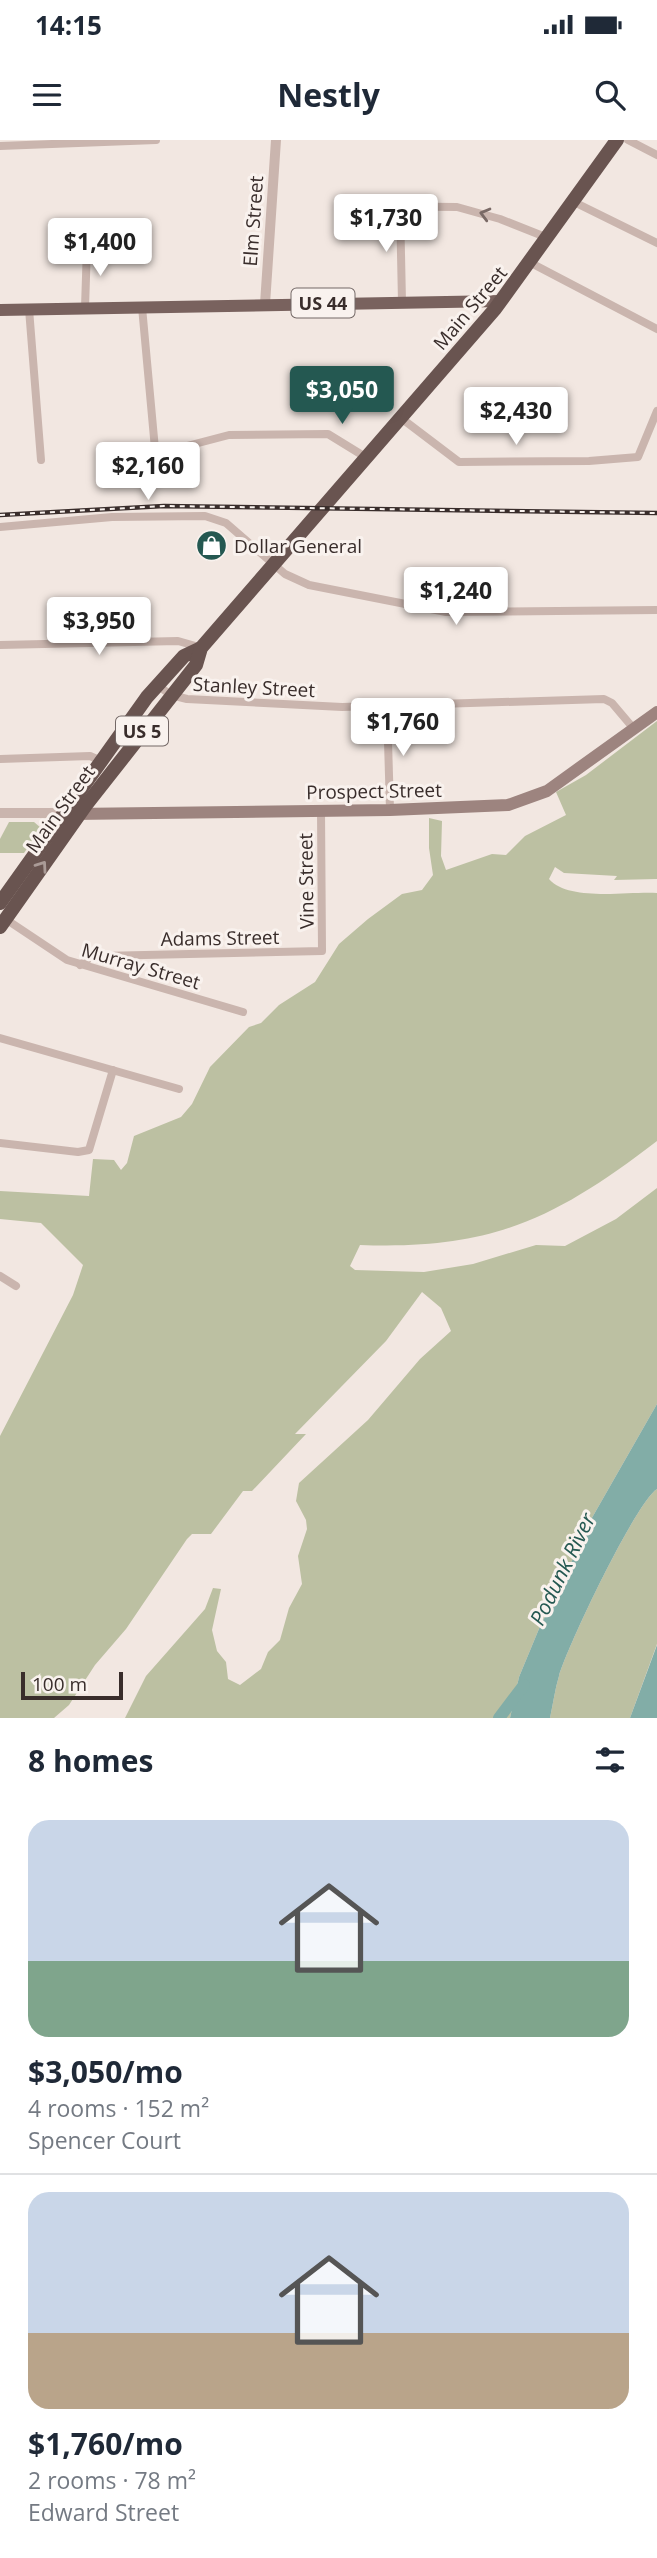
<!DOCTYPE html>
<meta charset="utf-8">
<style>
body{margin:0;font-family:"Open Sans",sans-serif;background:#f6f6f7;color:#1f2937;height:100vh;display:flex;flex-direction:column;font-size:26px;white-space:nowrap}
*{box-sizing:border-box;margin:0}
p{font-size:23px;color:#747a83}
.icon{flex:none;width:38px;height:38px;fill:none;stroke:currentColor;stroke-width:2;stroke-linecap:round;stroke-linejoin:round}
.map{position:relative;height:1578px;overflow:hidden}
.panel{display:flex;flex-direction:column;background:#fff;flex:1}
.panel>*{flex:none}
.scale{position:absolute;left:21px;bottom:18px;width:102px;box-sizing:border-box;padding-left:7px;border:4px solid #392d2b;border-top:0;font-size:19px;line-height:24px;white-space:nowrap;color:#392d2b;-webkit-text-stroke:5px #f9f2ee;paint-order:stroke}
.price{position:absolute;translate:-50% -60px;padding:0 16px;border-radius:7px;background:#fff;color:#222;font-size:23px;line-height:46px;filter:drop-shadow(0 2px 4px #0008)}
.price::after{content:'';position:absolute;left:50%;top:42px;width:21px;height:16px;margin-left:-10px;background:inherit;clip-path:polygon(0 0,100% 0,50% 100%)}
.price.selected{background:#245851;color:#fff}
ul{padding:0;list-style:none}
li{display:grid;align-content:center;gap:14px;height:371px;padding:0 28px}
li+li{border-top:2px solid #e0e1e3}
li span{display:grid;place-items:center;height:217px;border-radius:21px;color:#555}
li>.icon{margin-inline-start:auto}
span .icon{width:126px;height:126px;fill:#fffc;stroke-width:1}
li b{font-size:30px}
h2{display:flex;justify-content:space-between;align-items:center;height:84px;padding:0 28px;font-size:30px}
.status{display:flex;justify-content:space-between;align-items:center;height:49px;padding:0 35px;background:#fff;direction:ltr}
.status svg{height:19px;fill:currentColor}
header{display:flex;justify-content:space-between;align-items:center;height:91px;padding:0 28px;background:#fff;font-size:32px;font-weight:700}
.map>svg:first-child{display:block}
</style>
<div class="status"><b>14:15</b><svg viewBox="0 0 49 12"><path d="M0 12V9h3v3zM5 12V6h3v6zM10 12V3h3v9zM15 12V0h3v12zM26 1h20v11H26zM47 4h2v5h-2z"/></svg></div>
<header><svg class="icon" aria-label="menu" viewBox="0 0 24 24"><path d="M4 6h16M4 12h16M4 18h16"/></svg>Nestly<svg class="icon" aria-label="search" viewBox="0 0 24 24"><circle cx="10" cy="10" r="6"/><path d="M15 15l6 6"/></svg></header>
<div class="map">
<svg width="657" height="1578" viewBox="0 0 657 1578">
<rect width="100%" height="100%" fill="#f2e7e1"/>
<g fill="#bcc0a2">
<path d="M657 581V739L614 740 617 736 564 733 555 727 549 739C569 762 628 751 657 753V1001C555 1079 492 1110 360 1105L350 1126 355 1130 424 1132 473 1124 536 1105 565 1106 616 1079 657 1048V1264L585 1390 557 1456 541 1484 519 1537 510 1578H125L146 1536 205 1469 213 1448 221 1449 212 1490 217 1511 226 1522 228 1539 240 1545 261 1529 268 1512 280 1500 289 1468 302 1444 298 1416 307 1389 306 1380 296 1361 299 1343 368 1280 420 1219 451 1191 441 1168 422 1152 386 1201 295 1294H306L252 1351H243L211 1394H192L187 1399 126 1489 95 1525 69 1565 54 1578H0V1296L73 1155 83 1125 41 1083 0 1079V1051L89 1056 93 1019 114 1020 121 1030 127 1023 134 996 181 977 192 964 210 927 249 887 261 883 279 865 315 842 339 804 368 779 402 754 422 750 433 735 429 708V678L442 681 441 716 446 730 492 714 506 715 525 696 566 675 556 652 586 635Z"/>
<polygon points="9,682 34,682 41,688 24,713 0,713 0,699"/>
<path d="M657 1349V1504L630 1578H550C553 1564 555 1549 559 1536 567 1507 636 1362 657 1349Z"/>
</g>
<g fill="#82ada7">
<path d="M657 1264V1349C636 1362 567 1507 559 1536 555 1549 553 1564 550 1578H510L519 1537 541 1484 557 1456 585 1390Z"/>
<polygon points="657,1504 657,1578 630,1578 657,1505"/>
</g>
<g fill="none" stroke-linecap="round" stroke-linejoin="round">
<polyline stroke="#82ada7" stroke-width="12" points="499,1578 524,1545"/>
<g stroke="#cab5ae" stroke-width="8">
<polyline points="628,0 657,15"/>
<polyline points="0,6 156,0"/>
<polyline points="574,62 657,103"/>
<polyline points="350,66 457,67 500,79 548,98"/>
<polyline points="400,66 402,162"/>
<polyline points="531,123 657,189"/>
<polyline points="142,167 155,309 187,306 229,295 328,294 367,318"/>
<polyline points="85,168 87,106"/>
<polyline points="29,169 41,320"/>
<polyline points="401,278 459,322 589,321 638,317 657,271"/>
<polyline points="0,387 112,377 205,376 226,383 285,434 309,445 446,472 657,470"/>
<polyline points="0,505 178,501 199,507"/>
<polyline points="157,545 171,555 187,559 342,567 604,559 612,563 634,589"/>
<polyline points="387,566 390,670"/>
<polyline points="0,619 90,616 104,622"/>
<polyline points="4,778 67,820 243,872"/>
<polyline points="80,825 91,817 100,816 322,811 321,671"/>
<polyline points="0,898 179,949"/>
<polyline points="0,1003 78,1012 89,1010 113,930"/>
<polyline points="0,1136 16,1146"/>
</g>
<g stroke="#cab5ae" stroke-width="10">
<polyline points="265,164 276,0"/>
<polyline points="0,673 64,673"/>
</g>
<polyline stroke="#9d847f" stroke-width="12" points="73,674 390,670 508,665 547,651 657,572"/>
<polyline stroke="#79625e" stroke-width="12" points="0,170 501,161"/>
<g stroke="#695450" stroke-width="14">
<polyline points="0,763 147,557 184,516 201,508"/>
<polyline points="0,787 86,665 196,525 201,508 495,169 617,0"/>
</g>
<defs>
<polyline id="rail" points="0,375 164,366 657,373"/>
</defs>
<use href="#rail" stroke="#392d2b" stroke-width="4.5"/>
<use href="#rail" stroke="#f9f2ee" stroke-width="2" stroke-dasharray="5" stroke-linecap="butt"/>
</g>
<defs><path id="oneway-chevron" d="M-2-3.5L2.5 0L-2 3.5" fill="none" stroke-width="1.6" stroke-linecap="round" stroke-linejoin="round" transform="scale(1.75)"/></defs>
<use stroke="#7a6a66" href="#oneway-chevron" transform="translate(485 74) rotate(-165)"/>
<use stroke="#aa9b97" href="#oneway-chevron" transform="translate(42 726) rotate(-55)"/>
<defs>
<symbol id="shop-disc" viewBox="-11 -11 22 22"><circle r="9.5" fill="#245851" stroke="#f9f2ee"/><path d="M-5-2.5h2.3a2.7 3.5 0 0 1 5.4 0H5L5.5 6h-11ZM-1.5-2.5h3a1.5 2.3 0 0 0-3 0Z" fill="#fff"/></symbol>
</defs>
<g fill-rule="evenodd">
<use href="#shop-disc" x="194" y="388" width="35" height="35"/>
</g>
<g text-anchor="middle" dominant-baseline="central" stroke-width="6" stroke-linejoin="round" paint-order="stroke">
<g fill="#f9f2ee" stroke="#736866" stroke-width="2">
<rect x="291.5" y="148.5" width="63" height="29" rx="5"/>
<rect x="116" y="576.5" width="52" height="29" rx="5"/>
</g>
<g font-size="18" font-weight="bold" fill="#392d2b">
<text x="323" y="163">US 44</text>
<text x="142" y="591">US 5</text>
</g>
<g font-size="19" fill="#392d2b" stroke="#f9f2ee">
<text transform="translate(253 81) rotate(-86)">Elm Street</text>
<text transform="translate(470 168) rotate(-50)">Main Street</text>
<text transform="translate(254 547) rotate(3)">Stanley Street</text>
<text transform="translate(374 651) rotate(-1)">Prospect Street</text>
<text transform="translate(60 669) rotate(-54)">Main Street</text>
<text transform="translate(306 741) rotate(-91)">Vine Street</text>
<text transform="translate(220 798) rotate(-1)">Adams Street</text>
<text transform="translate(141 826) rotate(16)">Murray Street</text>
</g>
<g font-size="19" fill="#392d2b" stroke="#f9f2ee" text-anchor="start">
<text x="234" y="406">Dollar General</text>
</g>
<g font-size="21" font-style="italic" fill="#245851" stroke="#f9f2ee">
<text transform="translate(562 1429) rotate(-64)">Podunk River</text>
</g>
</g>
</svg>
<div class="scale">100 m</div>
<b class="price" style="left:386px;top:114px">$1,730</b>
<b class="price" style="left:100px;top:138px">$1,400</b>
<b class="price selected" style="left:342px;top:286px">$3,050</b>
<b class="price" style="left:516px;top:307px">$2,430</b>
<b class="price" style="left:148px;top:362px">$2,160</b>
<b class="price" style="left:456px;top:487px">$1,240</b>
<b class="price" style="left:99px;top:517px">$3,950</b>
<b class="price" style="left:403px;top:618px">$1,760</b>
</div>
<section class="panel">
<h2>8 homes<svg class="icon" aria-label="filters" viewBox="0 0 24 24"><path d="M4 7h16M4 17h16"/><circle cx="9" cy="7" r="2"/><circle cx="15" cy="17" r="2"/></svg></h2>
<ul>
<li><span style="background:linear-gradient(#c9d6e8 65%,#7fa58c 0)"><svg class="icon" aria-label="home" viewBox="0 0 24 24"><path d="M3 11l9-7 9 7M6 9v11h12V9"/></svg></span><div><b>$3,050/mo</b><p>4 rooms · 152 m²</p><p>Spencer Court</p></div></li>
<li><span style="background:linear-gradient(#c9d6e8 65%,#b9a48a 0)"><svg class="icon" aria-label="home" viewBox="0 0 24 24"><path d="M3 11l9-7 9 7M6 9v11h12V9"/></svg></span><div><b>$1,760/mo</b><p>2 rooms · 78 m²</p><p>Edward Street</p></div></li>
</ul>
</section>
